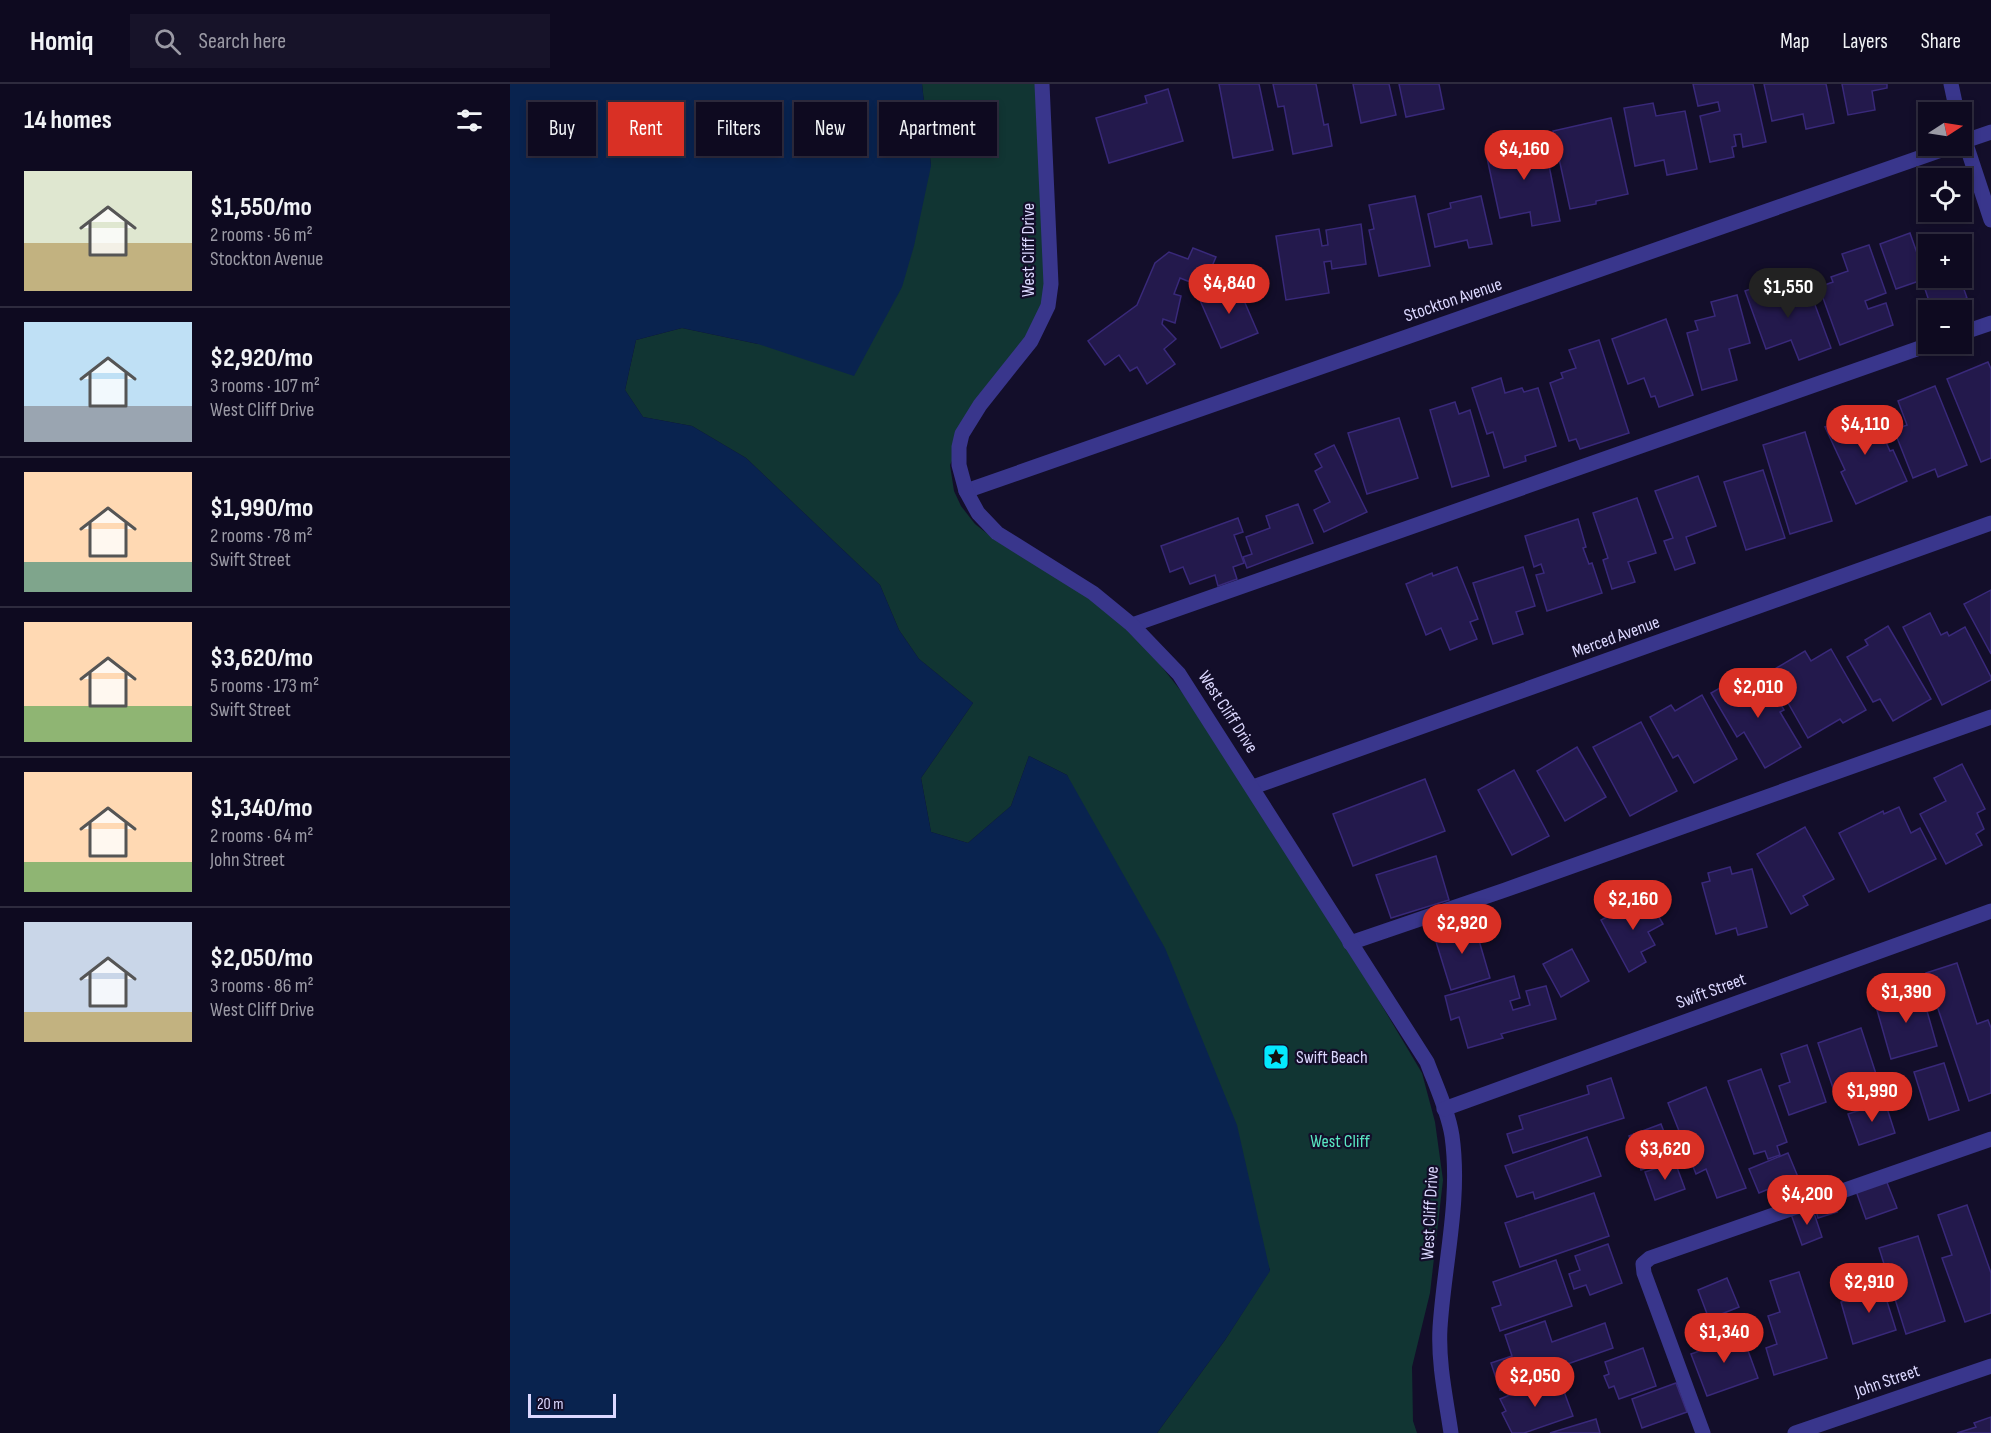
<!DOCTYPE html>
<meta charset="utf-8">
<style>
body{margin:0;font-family:"Sofia Sans Condensed",sans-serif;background:#171329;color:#f1f3f6;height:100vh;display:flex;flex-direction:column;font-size:22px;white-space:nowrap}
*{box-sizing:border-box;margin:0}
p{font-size:20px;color:#9b9aa5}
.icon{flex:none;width:33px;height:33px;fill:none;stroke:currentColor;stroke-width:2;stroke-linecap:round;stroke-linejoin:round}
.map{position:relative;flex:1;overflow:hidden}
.drawer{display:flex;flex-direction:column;background:#0e0a20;width:510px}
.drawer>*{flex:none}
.guide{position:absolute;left:18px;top:18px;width:570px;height:54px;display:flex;gap:12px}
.needle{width:39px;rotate:78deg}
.tools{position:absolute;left:1408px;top:18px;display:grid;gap:12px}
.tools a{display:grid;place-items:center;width:54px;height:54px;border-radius:0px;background:#0e0a20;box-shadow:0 3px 9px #0003,0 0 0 2px #2e2b3e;font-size:30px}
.scale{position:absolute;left:18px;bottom:15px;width:88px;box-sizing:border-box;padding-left:6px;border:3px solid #dcd8ff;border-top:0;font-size:16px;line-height:21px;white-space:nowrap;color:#dcd8ff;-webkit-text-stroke:4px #130e2a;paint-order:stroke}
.price{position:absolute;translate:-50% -51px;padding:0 14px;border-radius:21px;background:#d93025;color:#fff;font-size:20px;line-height:39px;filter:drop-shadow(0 2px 3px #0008)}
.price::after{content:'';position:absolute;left:50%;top:36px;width:18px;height:14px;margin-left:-9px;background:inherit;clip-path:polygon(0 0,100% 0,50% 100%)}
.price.selected{background:#222;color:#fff}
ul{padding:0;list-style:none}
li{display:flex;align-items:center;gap:18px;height:150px;padding:0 24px}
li+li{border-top:2px solid #2e2b3e}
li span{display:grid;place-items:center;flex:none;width:168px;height:120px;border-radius:0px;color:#555}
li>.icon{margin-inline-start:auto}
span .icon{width:72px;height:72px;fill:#fffc;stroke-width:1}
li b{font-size:26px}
h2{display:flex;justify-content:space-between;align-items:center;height:72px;padding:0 24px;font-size:26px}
.tag{padding:0 21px;border-radius:0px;background:#0e0a20;box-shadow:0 3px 9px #0003,0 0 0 2px #2e2b3e;font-size:21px;line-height:54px}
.tag.selected{background:#d93025;color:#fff}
header{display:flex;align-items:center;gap:36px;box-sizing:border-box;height:84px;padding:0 30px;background:#0e0a20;border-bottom:2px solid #2e2b3e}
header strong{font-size:28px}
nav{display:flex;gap:33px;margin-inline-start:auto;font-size:21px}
.search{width:420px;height:54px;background:#171329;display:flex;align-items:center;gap:15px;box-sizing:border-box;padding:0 21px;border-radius:0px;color:#9b9aa5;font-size:22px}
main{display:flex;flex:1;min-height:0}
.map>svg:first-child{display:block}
</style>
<header>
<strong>Homiq</strong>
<div class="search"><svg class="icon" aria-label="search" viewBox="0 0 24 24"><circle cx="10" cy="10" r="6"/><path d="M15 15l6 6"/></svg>Search here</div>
<nav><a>Map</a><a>Layers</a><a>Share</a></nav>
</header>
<main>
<section class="drawer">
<h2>14 homes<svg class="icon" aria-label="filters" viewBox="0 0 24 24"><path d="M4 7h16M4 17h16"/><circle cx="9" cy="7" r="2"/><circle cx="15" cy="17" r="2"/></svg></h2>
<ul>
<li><span style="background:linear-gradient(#dfe7d0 60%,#c2b280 0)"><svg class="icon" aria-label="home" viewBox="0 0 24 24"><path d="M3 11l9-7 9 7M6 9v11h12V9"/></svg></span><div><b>$1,550/mo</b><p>2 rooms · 56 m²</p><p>Stockton Avenue</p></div></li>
<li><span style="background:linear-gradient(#bfe0f5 70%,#9aa5b1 0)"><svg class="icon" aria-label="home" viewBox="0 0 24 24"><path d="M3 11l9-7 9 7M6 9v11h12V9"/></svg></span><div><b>$2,920/mo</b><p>3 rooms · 107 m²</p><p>West Cliff Drive</p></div></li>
<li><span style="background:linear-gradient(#ffd9b3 75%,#7fa58c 0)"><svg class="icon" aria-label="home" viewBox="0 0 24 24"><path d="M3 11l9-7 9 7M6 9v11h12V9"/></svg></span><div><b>$1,990/mo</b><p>2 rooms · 78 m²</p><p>Swift Street</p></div></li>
<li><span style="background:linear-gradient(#ffd9b3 70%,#8fb573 0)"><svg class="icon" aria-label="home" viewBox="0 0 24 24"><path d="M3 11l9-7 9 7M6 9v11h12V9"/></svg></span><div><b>$3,620/mo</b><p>5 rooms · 173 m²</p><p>Swift Street</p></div></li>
<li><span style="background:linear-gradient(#ffd9b3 75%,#8fb573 0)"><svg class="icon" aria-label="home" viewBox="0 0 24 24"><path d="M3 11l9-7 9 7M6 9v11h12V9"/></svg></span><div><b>$1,340/mo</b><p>2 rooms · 64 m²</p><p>John Street</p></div></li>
<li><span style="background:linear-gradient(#c9d6e8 75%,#c2b280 0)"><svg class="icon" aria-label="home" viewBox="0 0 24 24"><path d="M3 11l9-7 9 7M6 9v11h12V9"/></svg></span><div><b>$2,050/mo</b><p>3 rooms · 86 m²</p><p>West Cliff Drive</p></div></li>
</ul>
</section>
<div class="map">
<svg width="1481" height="1349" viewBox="0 0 1481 1349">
<rect width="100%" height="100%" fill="#130e2a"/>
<polygon fill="#113533" points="412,0 530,0 534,68 534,236 458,344 440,381 444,407 451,422 465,440 479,451 504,461 622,545 712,659 777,762 912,989 925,1038 933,1096 920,1209 902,1283 903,1337 907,1349 647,1349 715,1256 760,1186 557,691 519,672 501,722 458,759 421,748 411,694 463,619 409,575 389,546 370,501 236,374 182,342 133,333 115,306 126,256 172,244 248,260 421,82"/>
<polygon fill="#09234f" points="0,0 412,0 421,82 404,162 392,203 344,292 248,260 172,244 126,256 115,306 133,333 182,342 236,374 370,501 389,546 409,575 463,619 411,694 421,748 458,759 501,722 519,672 557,691 655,864 727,1041 760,1187 715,1256 647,1349 0,1349"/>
<g fill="#23194c" stroke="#39297a" stroke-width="1.5">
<polygon points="709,0 749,0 763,66 723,74"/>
<polygon points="763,0 806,0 814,41 818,40 822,62 783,70 774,22 768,23"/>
<polygon points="843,0 879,0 886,31 851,39"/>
<polygon points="889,0 929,0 934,25 896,33"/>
<polygon points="1183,0 1243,0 1256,58 1233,63 1231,50 1224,51 1226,62 1222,63 1224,73 1200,78 1190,32 1210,27 1208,18 1188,22"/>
<polygon points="1254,0 1316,0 1324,39 1296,45 1293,30 1262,37"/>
<polygon points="1332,0 1377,0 1377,4 1362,7 1365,26 1338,31"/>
<polygon points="658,5 673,57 599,79 586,34 637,19 635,12"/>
<polygon points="1143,19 1146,32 1175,27 1187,85 1157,91 1154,76 1125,82 1114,24"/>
<polygon points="1101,34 1118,110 1086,117 1086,120 1060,125 1043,47"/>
<polygon points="1033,51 1050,137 1022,142 1020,128 990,134 976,69 1005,63 1004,56"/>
<polygon points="905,112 920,182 869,192 859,146 864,145 859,121"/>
<polygon points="971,112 982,160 959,164 957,156 925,163 918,130 941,124 940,119"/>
<polygon points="851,140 856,180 822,185 821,177 814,178 819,209 776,216 766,152 809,145 812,162 818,161 816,146"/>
<polygon points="1400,149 1407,169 1419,165 1419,194 1450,194 1457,214 1422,226 1412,196 1386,205 1370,160"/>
<polygon points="1359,161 1376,209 1355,217 1358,225 1376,219 1383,241 1330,261 1309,203 1323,198 1321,193 1338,187 1332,170"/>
<polygon points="683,164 706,173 693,203 670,194 664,210 671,212 665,239 653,235 652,240 666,255 654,265 665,280 637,300 627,283 620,287 609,271 595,281 578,257 627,221 645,179 659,168 678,175"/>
<polygon points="1263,197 1269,213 1298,202 1321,264 1289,276 1281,256 1256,265 1235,207"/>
<polygon points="726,198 748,249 711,264 689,214"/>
<polygon points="1227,211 1240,259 1219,265 1227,296 1192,306 1177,249 1188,246 1185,237 1205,232 1201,218"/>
<polygon points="1156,235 1183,311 1149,323 1145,312 1141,313 1134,294 1118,300 1102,255"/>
<polygon points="1089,256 1119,349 1070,365 1066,355 1059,357 1040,299 1053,294 1051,289 1066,284 1059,266"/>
<polygon points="1478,278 1481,285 1481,374 1471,378 1437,295"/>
<polygon points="991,294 995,309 1012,304 1014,308 1028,304 1046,362 1015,372 1016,377 994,384 983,348 977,350 962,304"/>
<polygon points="1425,302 1457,381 1428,393 1425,385 1403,394 1384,346 1397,341 1388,317"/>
<polygon points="945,318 949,330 960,326 979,392 942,403 920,326"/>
<polygon points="1360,323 1380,367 1383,366 1397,397 1346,420 1331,388 1335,386 1315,343"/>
<polygon points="889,334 908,394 857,410 838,349"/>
<polygon points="1295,348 1322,437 1280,450 1253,361"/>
<polygon points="824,361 857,428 814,448 804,426 820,418 805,387 812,383 805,370"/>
<polygon points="1253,386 1275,454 1236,466 1214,398"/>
<polygon points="1188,392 1206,442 1176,453 1185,479 1165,486 1154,457 1163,454 1145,407"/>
<polygon points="1127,414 1146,469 1118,478 1125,498 1102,505 1093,476 1098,474 1083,429"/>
<polygon points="788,420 803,459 737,484 733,473 742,470 736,453 760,444 756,432"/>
<polygon points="728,434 733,448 724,451 734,479 723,483 727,495 708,502 705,491 680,500 673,483 660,488 651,462"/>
<polygon points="1068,435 1076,463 1073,464 1079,480 1082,479 1092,509 1037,527 1026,491 1034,489 1031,480 1024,483 1015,452"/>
<polygon points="947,483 968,535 960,538 967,555 940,566 931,544 916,551 896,500 922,489 923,492"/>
<polygon points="1013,483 1025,522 1006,528 1013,550 983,560 963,499"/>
<polygon points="1481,506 1481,570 1454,520"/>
<polygon points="1420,529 1431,551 1437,548 1439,552 1455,543 1481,593 1481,596 1432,621 1393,543"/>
<polygon points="1378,542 1421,615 1383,637 1370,615 1363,618 1337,573 1358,561 1355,556"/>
<polygon points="1321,565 1356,626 1333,639 1330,635 1298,654 1269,603 1272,601 1263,586 1295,567 1301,577"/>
<polygon points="1255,593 1274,626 1270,628 1291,663 1255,684 1234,648 1227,653 1201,609 1224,596 1231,607"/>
<polygon points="1192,611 1227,675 1184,699 1168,671 1163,674 1140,633 1161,621 1165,627"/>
<polygon points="1131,638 1167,707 1120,732 1083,663"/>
<polygon points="1067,663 1096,713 1055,737 1027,687"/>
<polygon points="1452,680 1475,725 1467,729 1474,745 1466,750 1472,761 1436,780 1410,730 1436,717 1424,694"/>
<polygon points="1004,686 1039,752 1002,771 968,706"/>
<polygon points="915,695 935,747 843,782 823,730"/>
<polygon points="1389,723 1401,749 1410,744 1426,775 1359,808 1329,749 1373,727 1374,730"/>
<polygon points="1295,743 1324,795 1293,812 1298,821 1281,830 1247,770"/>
<polygon points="926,772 939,816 881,834 866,791"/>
<polygon points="1220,783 1222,790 1242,785 1257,843 1228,851 1226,844 1206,850 1192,799 1200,797 1198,789"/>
<polygon points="1136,811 1153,840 1138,848 1145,861 1131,868 1136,878 1119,888 1091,836"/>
<polygon points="963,836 980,894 941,906 923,848"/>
<polygon points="1062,865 1079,897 1051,913 1033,880"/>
<polygon points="1447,879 1467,940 1478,936 1481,944 1481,1009 1459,1017 1416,889"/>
<polygon points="1004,892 1010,914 1000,917 1003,926 1020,921 1016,907 1036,902 1046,935 991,950 993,954 958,964 949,933 941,936 935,912"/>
<polygon points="1411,906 1427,962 1381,975 1365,919"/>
<polygon points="1351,944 1368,996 1325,1010 1308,959"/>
<polygon points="1297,961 1316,1018 1279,1031 1269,1002 1280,998 1271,970"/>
<polygon points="1434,979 1449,1026 1419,1036 1404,988"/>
<polygon points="1251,985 1277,1058 1267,1062 1270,1071 1258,1075 1255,1067 1244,1070 1218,997"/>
<polygon points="1101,994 1114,1034 1003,1069 997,1050 1013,1045 1009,1032 1079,1010 1077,1002"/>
<polygon points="1196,1003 1236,1104 1207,1114 1196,1085 1186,1090 1158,1019"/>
<polygon points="1375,1018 1385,1049 1349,1061 1338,1030"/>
<polygon points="1151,1040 1164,1074 1131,1086 1119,1052"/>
<polygon points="1077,1053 1091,1092 1025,1115 1023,1108 1007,1113 995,1082"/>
<polygon points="1278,1069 1288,1093 1249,1109 1239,1085"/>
<polygon points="1165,1078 1175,1105 1145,1116 1135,1088"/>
<polygon points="1376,1096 1387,1124 1356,1135 1346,1107"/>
<polygon points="1084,1109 1099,1152 1010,1183 995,1139"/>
<polygon points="1322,1114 1327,1128 1308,1134 1304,1120"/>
<polygon points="1457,1121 1481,1189 1481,1229 1455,1238 1432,1174 1442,1171 1428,1131"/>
<polygon points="1302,1123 1312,1153 1292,1161 1281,1130"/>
<polygon points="1408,1152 1435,1237 1396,1250 1369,1164"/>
<polygon points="1098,1160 1112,1199 1080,1211 1076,1201 1064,1205 1059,1190 1070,1186 1065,1172"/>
<polygon points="1046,1176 1062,1222 990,1247 982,1224 991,1221 983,1198"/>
<polygon points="1289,1188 1317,1274 1264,1291 1256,1264 1267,1260 1258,1232 1270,1228 1260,1197"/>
<polygon points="1217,1194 1229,1223 1199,1235 1188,1206"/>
<polygon points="1370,1195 1386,1246 1343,1260 1331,1218 1354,1211 1351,1201"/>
<polygon points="1035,1237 1042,1258 1095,1239 1103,1264 1015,1295 1016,1297 990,1306 981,1279 1002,1272 995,1251"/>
<polygon points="1212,1248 1216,1260 1233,1253 1248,1294 1197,1312 1181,1270 1198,1264 1195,1254"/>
<polygon points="1133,1264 1146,1302 1109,1315 1104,1302 1099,1304 1094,1292 1099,1290 1095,1278"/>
<polygon points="1036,1296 1040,1306 1052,1302 1063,1332 1014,1349 1002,1349 992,1329 996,1327 990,1315"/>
<polygon points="1166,1299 1177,1328 1132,1344 1122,1315"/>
<polygon points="1481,1333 1481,1349 1447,1349 1466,1343 1464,1339"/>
<polygon points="1086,1335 1090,1349 1040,1349"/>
</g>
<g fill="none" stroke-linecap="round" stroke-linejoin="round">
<g stroke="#39368c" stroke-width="15">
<polyline points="1452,249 1481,239"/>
<polyline points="622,541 1421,260"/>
<polyline points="840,859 995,806 1481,633"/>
<polyline points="1193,1349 1134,1189 1133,1180 1140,1174 1481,1055"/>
</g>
<g stroke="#39368c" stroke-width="15">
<polyline points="1441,0 1447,28"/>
<polyline points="1452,48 1481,136"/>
<polyline points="1452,58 1481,48"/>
<polyline points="456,407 1443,62"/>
<polyline points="743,703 1481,439"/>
<polyline points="1285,1349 1481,1282"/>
</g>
<g stroke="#39368c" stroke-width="15">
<path d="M532 0 541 200 538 222 521 257 470 321 452 350 449 363V381L456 407 468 429 487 449 583 509 622 541 669 590 917 978C926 1002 938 1027 942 1052 951 1116 934 1180 930 1244 928 1279 936 1315 941 1349"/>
<polyline points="934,1025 1481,827"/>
</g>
</g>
<defs>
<symbol id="sight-square" viewBox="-11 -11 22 22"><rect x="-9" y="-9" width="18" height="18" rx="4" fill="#04e8ff" stroke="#130e2a"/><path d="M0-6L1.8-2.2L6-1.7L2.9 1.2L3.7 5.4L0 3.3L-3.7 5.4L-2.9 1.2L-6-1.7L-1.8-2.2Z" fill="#111"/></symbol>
</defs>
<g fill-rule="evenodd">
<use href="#sight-square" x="751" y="958" width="30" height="30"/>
</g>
<g text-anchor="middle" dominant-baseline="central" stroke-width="4.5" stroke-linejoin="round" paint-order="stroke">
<g font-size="18" fill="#dcd8ff" stroke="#130e2a">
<text transform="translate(518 166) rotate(-90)">West Cliff Drive</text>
<text transform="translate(943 216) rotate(-19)">Stockton Avenue</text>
<text transform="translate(1106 553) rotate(-20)">Merced Avenue</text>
<text transform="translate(718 628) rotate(57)">West Cliff Drive</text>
<text transform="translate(1201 907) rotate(-20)">Swift Street</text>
<text transform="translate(920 1129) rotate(-87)">West Cliff Drive</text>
<text transform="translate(1377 1297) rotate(-19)">John Street</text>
</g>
<g font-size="18" fill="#dcd8ff" stroke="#130e2a" text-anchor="start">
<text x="786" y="973">Swift Beach</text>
</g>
<g font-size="18" fill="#5ae9c4" stroke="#130e2a">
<text x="830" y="1057">West Cliff</text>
</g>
</g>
</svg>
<div class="tools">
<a><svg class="needle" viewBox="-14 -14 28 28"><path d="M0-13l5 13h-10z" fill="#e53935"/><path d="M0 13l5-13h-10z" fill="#9b9aa5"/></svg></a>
<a><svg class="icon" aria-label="locate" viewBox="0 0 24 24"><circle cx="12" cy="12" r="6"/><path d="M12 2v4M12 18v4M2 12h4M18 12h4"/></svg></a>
<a>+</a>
<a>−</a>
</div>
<div class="scale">20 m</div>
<b class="price" style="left:1014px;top:97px">$4,160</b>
<b class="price" style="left:719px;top:231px">$4,840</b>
<b class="price selected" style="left:1278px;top:235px">$1,550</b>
<b class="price" style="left:1355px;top:372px">$4,110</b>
<b class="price" style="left:1248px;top:635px">$2,010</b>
<b class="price" style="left:1123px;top:847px">$2,160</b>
<b class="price" style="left:952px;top:871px">$2,920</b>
<b class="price" style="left:1396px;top:940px">$1,390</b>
<b class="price" style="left:1362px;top:1039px">$1,990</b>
<b class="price" style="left:1155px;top:1097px">$3,620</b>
<b class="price" style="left:1297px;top:1142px">$4,200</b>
<b class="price" style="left:1359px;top:1230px">$2,910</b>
<b class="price" style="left:1214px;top:1280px">$1,340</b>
<b class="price" style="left:1025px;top:1324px">$2,050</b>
<div class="guide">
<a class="tag">Buy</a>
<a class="tag selected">Rent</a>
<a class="tag">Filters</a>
<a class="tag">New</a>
<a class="tag">Apartment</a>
</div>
</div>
</main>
